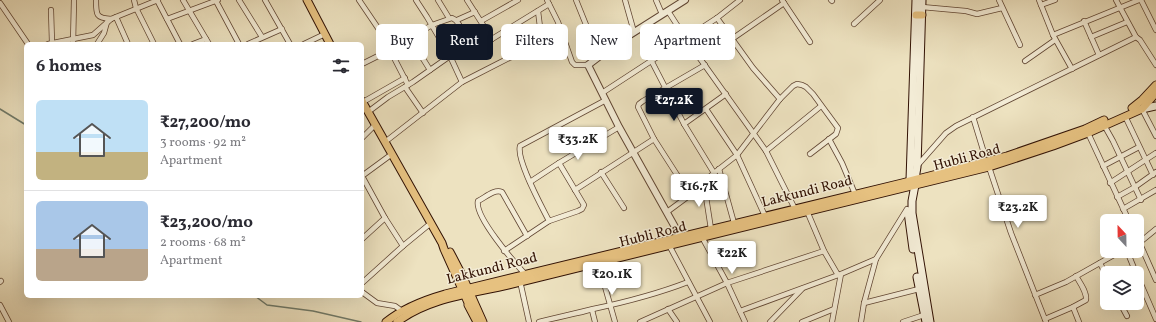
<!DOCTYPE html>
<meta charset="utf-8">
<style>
body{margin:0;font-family:Vollkorn,serif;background:#f2f2f3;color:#2b2b33;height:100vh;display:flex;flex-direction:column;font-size:15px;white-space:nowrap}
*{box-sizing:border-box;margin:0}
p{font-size:13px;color:#7c7c81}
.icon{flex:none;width:22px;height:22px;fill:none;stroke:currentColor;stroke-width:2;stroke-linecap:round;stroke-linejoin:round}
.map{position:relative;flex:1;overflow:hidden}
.panel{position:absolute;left:24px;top:42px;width:340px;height:256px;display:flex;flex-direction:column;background:#fff;border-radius:6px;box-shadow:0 4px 16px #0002}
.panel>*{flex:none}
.guide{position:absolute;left:376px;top:24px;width:380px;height:36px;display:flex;gap:8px}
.needle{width:26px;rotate:338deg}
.fabs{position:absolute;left:1100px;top:214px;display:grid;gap:8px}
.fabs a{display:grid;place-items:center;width:44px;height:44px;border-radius:6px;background:#fff;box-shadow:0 4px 16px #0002;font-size:20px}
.price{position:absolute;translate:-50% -34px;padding:0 9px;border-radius:4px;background:#fff;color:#222;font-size:13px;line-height:26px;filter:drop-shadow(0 1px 2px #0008)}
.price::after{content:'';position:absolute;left:50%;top:24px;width:12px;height:9px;margin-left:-6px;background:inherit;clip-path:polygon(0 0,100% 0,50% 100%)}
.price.active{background:#111827;color:#fff}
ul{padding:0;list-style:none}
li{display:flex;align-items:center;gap:12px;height:100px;padding:0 12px}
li+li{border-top:1px solid #e1e1e2}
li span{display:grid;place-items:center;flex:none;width:112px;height:80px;border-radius:6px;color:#555}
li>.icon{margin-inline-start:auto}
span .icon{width:48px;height:48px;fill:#fffc;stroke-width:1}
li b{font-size:17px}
h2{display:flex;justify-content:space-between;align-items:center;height:48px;padding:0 12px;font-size:17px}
.tag{padding:0 14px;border-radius:6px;background:#fff;box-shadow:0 4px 16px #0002;font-size:14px;line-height:36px}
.tag.active{background:#111827;color:#fff}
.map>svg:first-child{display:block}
</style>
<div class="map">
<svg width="1156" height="322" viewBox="0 0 1156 322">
<rect width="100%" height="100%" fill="#ede2c0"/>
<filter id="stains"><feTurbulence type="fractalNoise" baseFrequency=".005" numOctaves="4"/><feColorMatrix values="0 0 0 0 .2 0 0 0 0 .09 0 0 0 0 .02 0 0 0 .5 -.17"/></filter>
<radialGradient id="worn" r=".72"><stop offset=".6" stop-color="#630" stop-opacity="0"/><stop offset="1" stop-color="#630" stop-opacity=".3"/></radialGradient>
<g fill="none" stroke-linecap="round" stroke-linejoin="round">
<g stroke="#707a69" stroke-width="1.5">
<polyline points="0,109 26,125"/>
<polyline points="255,296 267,305 313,311 361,322"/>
</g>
<defs>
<g id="minor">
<path d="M96 0C96 15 96 18 111 19"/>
<polyline points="134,0 136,8 154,44"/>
<polyline points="157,0 180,44"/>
<polyline points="183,0 209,44"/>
<polyline points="239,0 262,37"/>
<polyline points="265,0 290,44"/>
<path d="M359 0 380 31 390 50 432 25 452 18C465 23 461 48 477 49L492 39 549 4"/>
<polyline points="438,0 449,18"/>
<polyline points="467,0 492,39"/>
<polyline points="547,0 558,22 572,62 575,65 588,65"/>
<polyline points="576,0 599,57"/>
<polyline points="625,0 634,32"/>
<polyline points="656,0 662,14"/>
<polyline points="782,0 810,42"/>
<polyline points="831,0 832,1"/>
<polyline points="999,0 1020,45"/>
<polyline points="1039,0 1053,35 1072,69"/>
<polyline points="1116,0 1136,37 1140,40 1156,65"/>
<polyline points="1141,0 1156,30"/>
<polyline points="216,1 239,44"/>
<polyline points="0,3 28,44"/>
<polyline points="1041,5 1055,0"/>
<polyline points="922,7 966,11 977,14 1002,8"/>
<polyline points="51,10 52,43"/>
<polyline points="668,11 686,39 766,151 795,209"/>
<polyline points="116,17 128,44"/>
<polyline points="717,18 753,68 780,99"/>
<polyline points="167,19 218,0"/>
<polyline points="457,20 475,12"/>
<polyline points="481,21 518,0"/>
<polyline points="1084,21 1099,55"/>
<polyline points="854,24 880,0"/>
<polyline points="1053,35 1139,0"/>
<polyline points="1091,37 1127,22"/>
<polyline points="410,38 430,70"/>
<polyline points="732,39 784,3"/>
<polyline points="48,44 93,35 111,19 158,0"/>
<polyline points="73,44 74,0"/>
<polyline points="97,44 104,33 107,22"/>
<polyline points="193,44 206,39"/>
<polyline points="248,44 282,29"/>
<polyline points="304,44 325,34"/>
<polyline points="651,60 684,124 714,173"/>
<polyline points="1025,61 1055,40"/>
<polyline points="362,64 390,50 408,85"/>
<polyline points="462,82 450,56 469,46"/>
<polyline points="405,87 423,113"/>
<polyline points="602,93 717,18 740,0"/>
<polyline points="363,102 405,78"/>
<polyline points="706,109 737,155 765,216"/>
<polyline points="1142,109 1156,136"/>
<polyline points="368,112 388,97 413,82 450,56 427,17 416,0"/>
<polyline points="1125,116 1153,175"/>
<polyline points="973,117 984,153"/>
<polyline points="684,124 726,94"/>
<polyline points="1104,125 1113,141 1141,200"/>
<polyline points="1088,133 1129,221"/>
<polyline points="362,138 375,125"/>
<polyline points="829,139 842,163 855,194"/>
<polyline points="385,142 462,82 509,58 539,48 542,43 538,11"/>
<polyline points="766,151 821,106"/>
<polyline points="917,166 946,133 956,126 1136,37"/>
<polyline points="1103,166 1139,147"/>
<polyline points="989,167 1011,233 1046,322"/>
<polyline points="719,169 734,223"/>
<polyline points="601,172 624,208"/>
<polyline points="362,176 385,218 403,246"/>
<polyline points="362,176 392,154"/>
<polyline points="530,182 559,163 619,127"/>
<polyline points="1110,183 1156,153"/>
<polyline points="704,184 711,229"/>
<polyline points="575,190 654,139"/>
<polyline points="690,195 654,139 638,107 639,104 643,101 705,65"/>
<polyline points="1117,197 1135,187 1156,172"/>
<polyline points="1123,209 1156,190"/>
<polyline points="807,211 824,251 838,275"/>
<polyline points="667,212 690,195 714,173 737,155 780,99 793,86 797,84 802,85 806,87 813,94 838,128 836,134 810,154"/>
<polyline points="549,221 578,211 582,209 584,205 559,163"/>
<polyline points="702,237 727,283 745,322"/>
<polyline points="1137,237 1156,280"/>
<polyline points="362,239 385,218"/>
<polyline points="1139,243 1156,229"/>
<polyline points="669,245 710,322"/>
<path d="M504 251 549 221C542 207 516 160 520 146L606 100"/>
<polyline points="1127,251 1136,273"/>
<polyline points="598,262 615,322"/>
<polyline points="1100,263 1107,277"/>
<path d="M525 274C514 262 474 216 478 201 486 197 494 189 502 192L527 236"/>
<polyline points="1137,275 1156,319"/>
<polyline points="520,281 529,322"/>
<polyline points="0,282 1,281"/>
<polyline points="362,283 403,246 431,223"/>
<polyline points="362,292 377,303 395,306 402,311"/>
<polyline points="1035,295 1066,282 1121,251"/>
<polyline points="864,303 919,289"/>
<polyline points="1120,303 1127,316"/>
<polyline points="0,305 9,322"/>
<polyline points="1073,307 1079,322"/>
<polyline points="668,309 677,322"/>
<polyline points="592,310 595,322"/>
<polyline points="740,311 841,274 876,259"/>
<path d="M1045 319 1073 307 1086 300C1087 292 1080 283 1076 276"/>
<path d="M539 322C557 317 575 314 593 309 626 302 657 294 688 282"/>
<polyline points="640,322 727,283 824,251"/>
<polyline points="770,322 802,289"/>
<polyline points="802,322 834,309"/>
<polyline points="832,322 841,274"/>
<polyline points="861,322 864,303 876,259 907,209"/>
<polyline points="903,322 924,315"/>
</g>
<polyline id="tertiary" points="680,236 619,127 588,65 617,43 685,0"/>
<g id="secondary">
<polyline points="1142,109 1156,106"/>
<polyline points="915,179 917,167 922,0"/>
<polyline points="910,180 916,0"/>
<polyline points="915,185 912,201 912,213 930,322"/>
<polyline points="908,212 913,249"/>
<polyline points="917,277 926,322"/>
</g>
<g id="primary">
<polyline points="307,0 330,44"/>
<polyline points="916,15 922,15"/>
<polyline points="362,101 442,243 444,249 470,307"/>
<polyline points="1132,108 1142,100 1156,85"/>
<polyline points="450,252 462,275 483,322"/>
<polyline points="468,305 477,322"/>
<path d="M386 322C403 308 424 300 445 294L902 183 1007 156 1085 129 1104 120"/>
<path d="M397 322C429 298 470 294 508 285L989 167 1053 146 1088 133 1142 109 1156 93"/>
</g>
</defs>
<use href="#minor" stroke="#614633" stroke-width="6"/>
<use href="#tertiary" stroke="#614633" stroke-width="8"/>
<use href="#secondary" stroke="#321204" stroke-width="9"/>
<use href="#primary" stroke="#321204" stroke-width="9"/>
<use href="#minor" stroke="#f3ecd6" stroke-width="4.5"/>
<use href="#tertiary" stroke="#f3ecd6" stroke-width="6"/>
<use href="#secondary" stroke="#f3ecd6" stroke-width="7"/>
<use href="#primary" stroke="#e6c180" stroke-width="7"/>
</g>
<g text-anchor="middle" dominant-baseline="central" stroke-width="3" stroke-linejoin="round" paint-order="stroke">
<g font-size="14" fill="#321204" stroke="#f3ecd6">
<text transform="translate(967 158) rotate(-15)">Hubli Road</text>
<text transform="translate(807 192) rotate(-14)">Lakkundi Road</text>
<text transform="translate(653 235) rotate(-14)">Hubli Road</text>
<text transform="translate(492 269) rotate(-14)">Lakkundi Road</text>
</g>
</g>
<rect width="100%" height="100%" filter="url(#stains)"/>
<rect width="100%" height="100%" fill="url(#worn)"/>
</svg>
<div class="fabs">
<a><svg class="needle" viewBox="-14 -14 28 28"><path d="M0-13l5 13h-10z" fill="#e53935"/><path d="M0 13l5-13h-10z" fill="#7c7c81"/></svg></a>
<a><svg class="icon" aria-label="layers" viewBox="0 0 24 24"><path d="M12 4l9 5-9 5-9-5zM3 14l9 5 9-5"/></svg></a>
</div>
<b class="price active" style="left:674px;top:122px">₹27.2K</b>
<b class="price" style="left:578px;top:161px">₹33.2K</b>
<b class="price" style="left:699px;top:208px">₹16.7K</b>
<b class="price" style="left:1018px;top:229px">₹23.2K</b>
<b class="price" style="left:732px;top:275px">₹22K</b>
<b class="price" style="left:612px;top:296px">₹20.1K</b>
<div class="guide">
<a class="tag">Buy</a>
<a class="tag active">Rent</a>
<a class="tag">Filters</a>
<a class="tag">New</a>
<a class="tag">Apartment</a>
</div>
<section class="panel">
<h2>6 homes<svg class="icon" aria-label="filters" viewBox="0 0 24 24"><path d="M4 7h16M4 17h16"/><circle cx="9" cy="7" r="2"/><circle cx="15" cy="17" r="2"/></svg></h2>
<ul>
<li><span style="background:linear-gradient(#bfe0f5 65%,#c2b280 0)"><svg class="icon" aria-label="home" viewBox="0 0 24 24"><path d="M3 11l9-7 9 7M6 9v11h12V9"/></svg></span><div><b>₹27,200/mo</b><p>3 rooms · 92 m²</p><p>Apartment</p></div></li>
<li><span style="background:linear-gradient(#a9c7e8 60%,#b9a48a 0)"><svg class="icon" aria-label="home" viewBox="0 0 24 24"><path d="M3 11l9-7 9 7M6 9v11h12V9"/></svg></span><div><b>₹23,200/mo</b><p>2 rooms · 68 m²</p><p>Apartment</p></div></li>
</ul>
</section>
</div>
